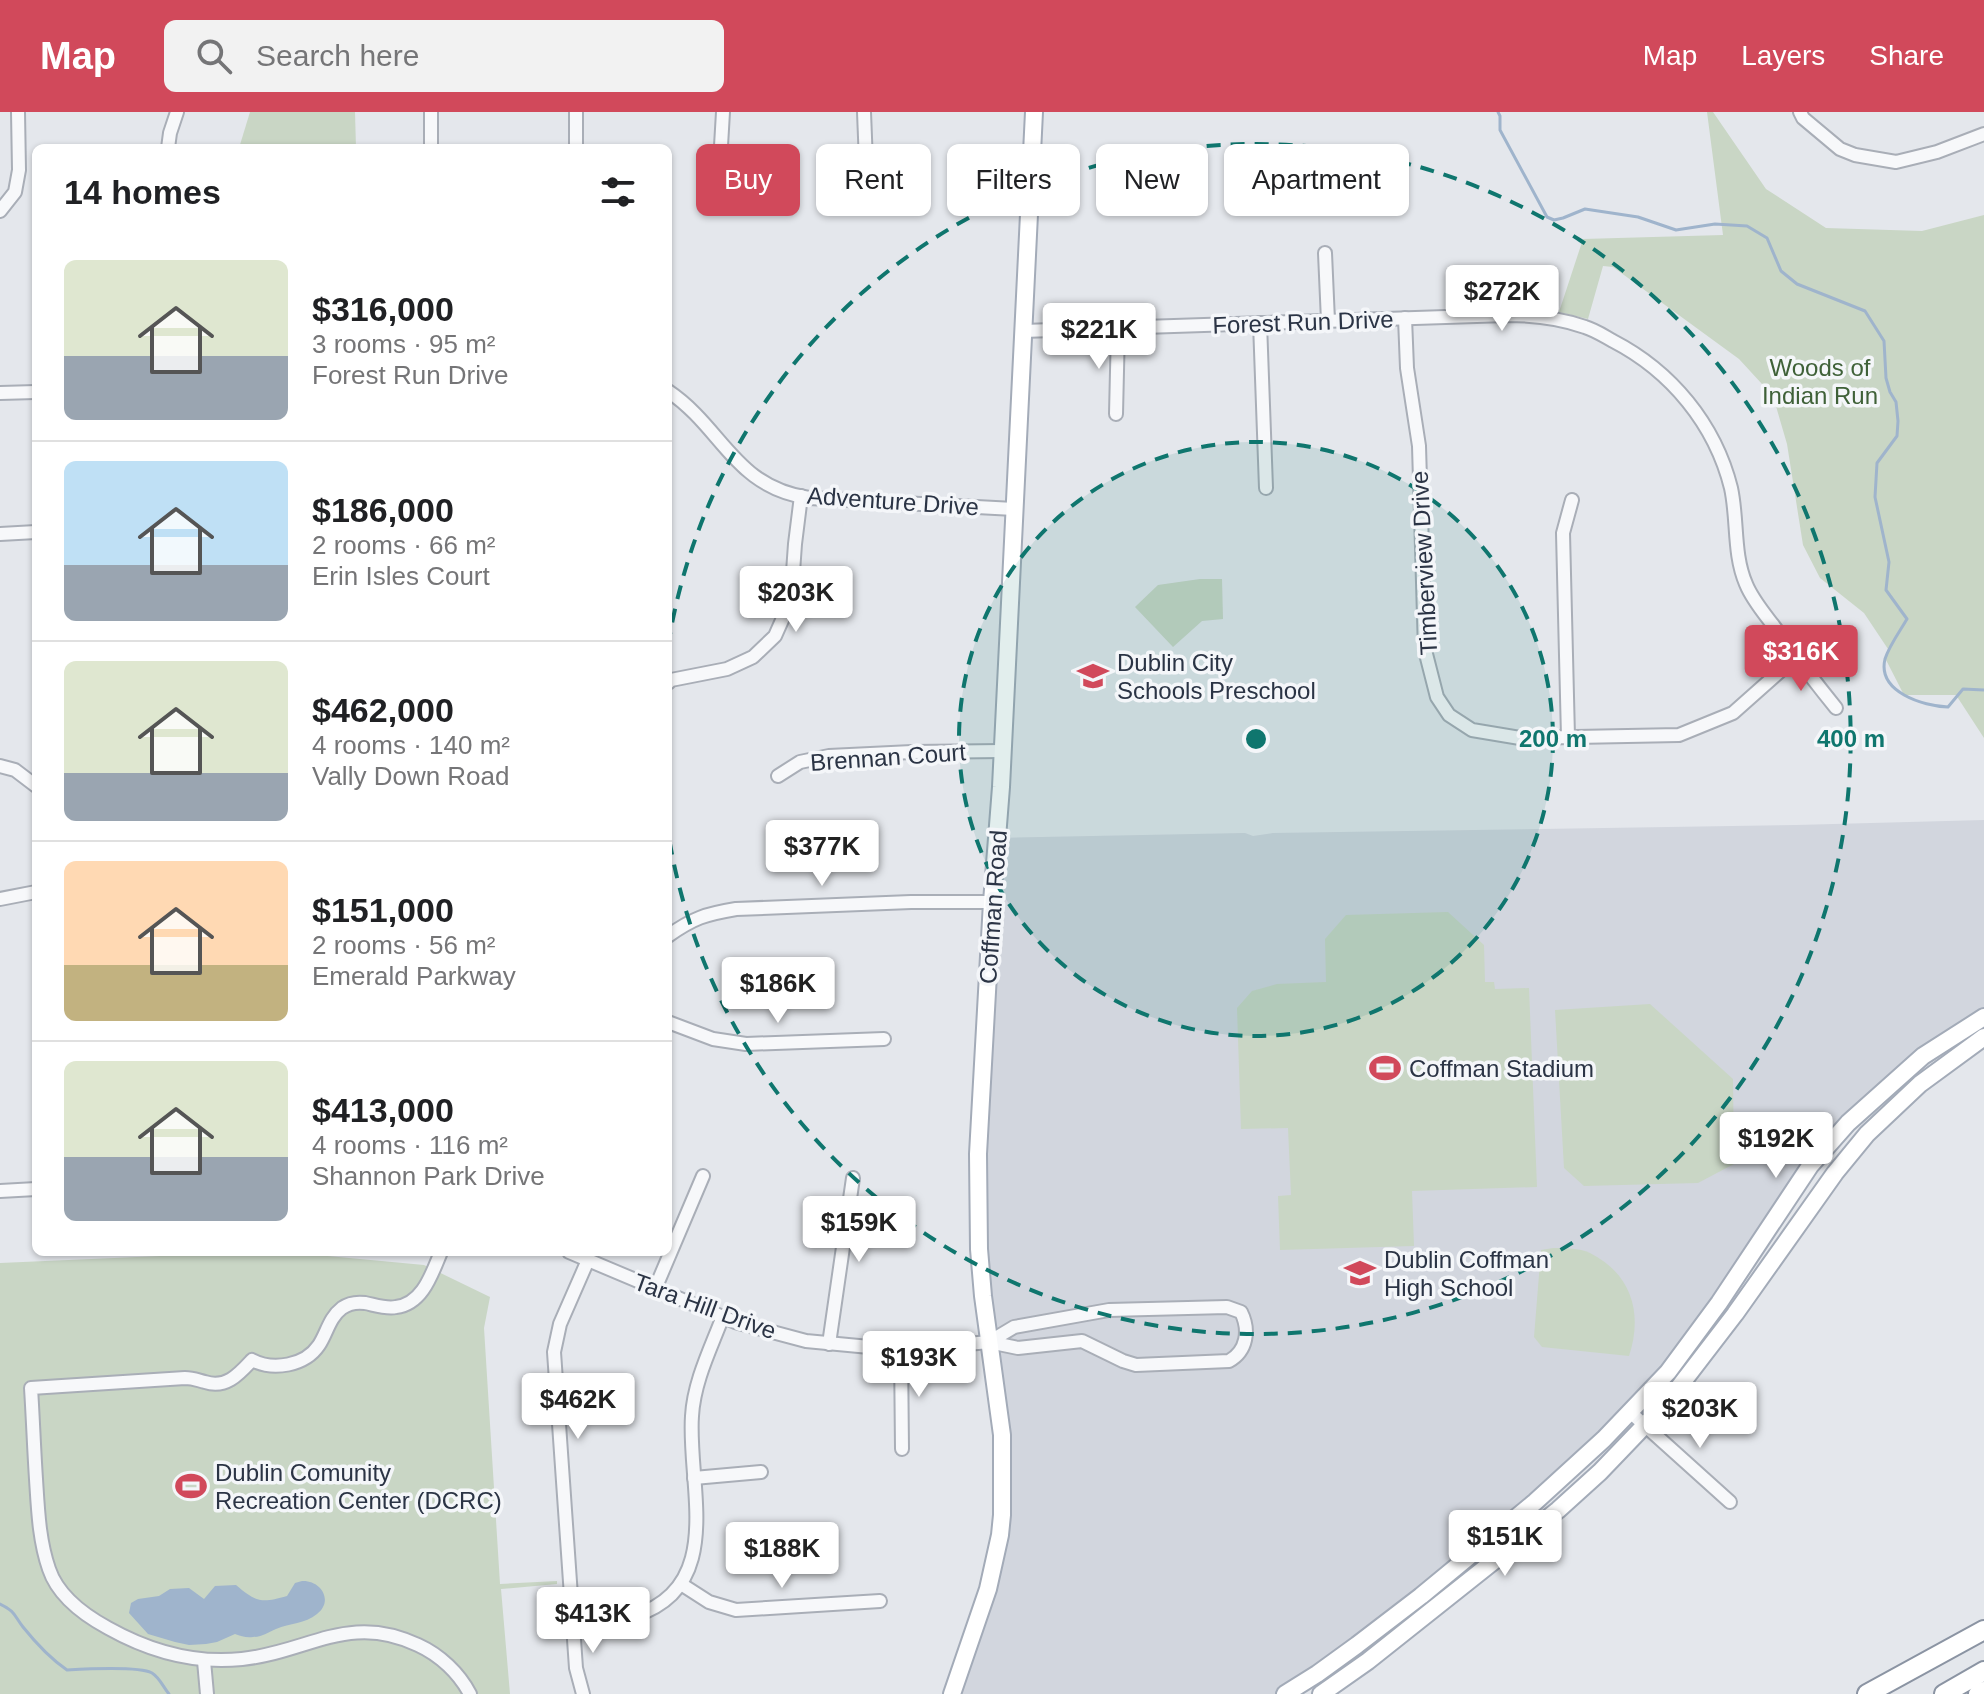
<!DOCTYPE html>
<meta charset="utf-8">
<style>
body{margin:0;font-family:Helvetica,sans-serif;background:#f2f2f2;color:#202124;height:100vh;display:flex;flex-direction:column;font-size:30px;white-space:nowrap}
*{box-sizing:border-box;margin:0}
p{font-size:26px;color:#757577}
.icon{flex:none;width:44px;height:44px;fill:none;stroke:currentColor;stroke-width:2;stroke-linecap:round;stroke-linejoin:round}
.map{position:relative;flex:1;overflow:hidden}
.panel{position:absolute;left:32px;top:32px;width:640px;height:1112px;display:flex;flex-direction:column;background:#fff;border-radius:12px;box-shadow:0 2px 6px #0004}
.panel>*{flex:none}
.top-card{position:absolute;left:696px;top:32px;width:760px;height:72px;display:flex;gap:16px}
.price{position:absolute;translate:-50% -68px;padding:0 18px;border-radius:8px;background:#fff;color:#222;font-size:26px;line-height:52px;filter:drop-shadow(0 2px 4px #0008)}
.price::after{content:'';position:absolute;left:50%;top:48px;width:24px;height:18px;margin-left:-12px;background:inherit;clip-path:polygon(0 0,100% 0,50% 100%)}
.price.selected{background:#d1495b;color:#fff}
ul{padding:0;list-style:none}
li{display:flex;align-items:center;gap:24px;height:200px;padding:0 32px}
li+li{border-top:2px solid #e0e0e0}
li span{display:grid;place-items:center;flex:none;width:224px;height:160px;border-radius:12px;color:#555}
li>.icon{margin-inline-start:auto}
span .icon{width:96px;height:96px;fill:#fffc;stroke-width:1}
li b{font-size:34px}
h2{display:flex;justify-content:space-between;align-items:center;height:96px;padding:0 32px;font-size:34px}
.tag{padding:0 28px;border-radius:12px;background:#fff;box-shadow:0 2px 6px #0004;font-size:28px;line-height:72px}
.tag.selected{background:#d1495b;color:#fff}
header{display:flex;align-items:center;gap:48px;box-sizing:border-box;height:112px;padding:0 40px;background:#d1495b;color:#fff}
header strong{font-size:38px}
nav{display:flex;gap:44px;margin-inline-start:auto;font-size:28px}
.search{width:560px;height:72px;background:#f2f2f2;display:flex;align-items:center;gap:20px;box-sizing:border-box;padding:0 28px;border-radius:12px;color:#757577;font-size:30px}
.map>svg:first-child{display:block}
</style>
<header>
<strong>Map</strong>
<div class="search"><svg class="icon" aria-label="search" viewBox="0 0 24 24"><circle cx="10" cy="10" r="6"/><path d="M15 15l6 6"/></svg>Search here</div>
<nav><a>Map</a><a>Layers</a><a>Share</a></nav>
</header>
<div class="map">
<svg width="1984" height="1582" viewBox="0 0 1984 1582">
<rect width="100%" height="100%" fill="#e4e7ec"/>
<polygon fill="#d2d6de" points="1984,708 1984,905 1848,1011 1668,1260 1535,1390 1285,1582 952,1582 1002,1403 979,1137 997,726 1245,721 1253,724 1273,721 1796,713"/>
<g fill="#c9d6c5">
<polygon points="250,0 355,0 356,36 239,36"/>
<polygon points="1707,0 1713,0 1766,77 1826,116 1922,119 1984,103 1984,626 1956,583 1904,583 1885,546 1888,537 1864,501 1820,466 1803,433 1787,332 1773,284 1739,247 1613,155 1603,154 1588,207 1559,200 1583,127 1723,123"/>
<polygon points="1200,467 1222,467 1223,507 1202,509 1173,535 1135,495 1158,473"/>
<polygon points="1448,800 1484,833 1485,870 1494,870 1495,877 1529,876 1537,1075 1412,1079 1414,1134 1280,1138 1278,1084 1291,1083 1288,1016 1241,1017 1237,896 1252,879 1277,872 1326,870 1325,827 1346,803"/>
<polygon points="1650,892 1733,967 1734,1052 1698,1071 1584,1074 1564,1056 1555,898"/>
<path d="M1553 1136C1565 1136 1579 1136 1590 1141 1632 1162 1643 1202 1629 1244L1542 1235 1534 1225 1541 1138Z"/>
<polygon points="251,1140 285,1140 424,1153 490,1185 484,1216 500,1472 557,1469 557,1472 501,1477 510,1582 0,1582 0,1151"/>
</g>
<path fill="#9fb4cc" d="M302 1469C321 1468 334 1489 317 1502 305 1512 290 1511 276 1517 268 1520 263 1525 253 1525 246 1526 241 1524 235 1522L217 1530 206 1532 189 1533 175 1530 148 1522 129 1501 131 1491 138 1487 159 1484 170 1477 189 1476 204 1487 215 1474 236 1473C257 1491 262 1491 287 1484L295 1471Z"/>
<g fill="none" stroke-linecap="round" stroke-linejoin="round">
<g stroke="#9fb4cc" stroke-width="3">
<path d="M1498 0 1500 4V18L1547 105 1554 108 1563 106 1585 97 1638 105 1676 118 1715 112 1747 114 1767 126 1781 159 1797 172 1865 199 1884 229 1886 266 1890 280 1896 290 1898 309 1897 324 1877 351 1875 385 1889 450 1886 478 1907 507C1900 519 1889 534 1885 547 1877 580 1923 594 1948 595L1963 577 1984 578"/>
<path d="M0 1492C16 1500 13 1502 23 1515 35 1530 51 1547 67 1558 85 1557 139 1554 152 1561 160 1566 163 1575 169 1582"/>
</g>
<defs>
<g id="minor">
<polyline points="431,0 431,36"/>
<polyline points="576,0 576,36"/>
<polyline points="864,0 867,76"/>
<polyline points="1800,0 1803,6 1840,37 1855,43 1896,50 1937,40 1984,22"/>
<polyline points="168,36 170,21 177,0"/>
<polyline points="722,82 721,34 723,0"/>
<polyline points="0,99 15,80 19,58 18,0"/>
<polyline points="1325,141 1328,209"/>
<polyline points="1405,206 1407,256 1419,334 1425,538 1437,585 1449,603 1472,618 1520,626 1679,623 1733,601 1796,545"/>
<polyline points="1260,211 1266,376"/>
<path d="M1023 219 1507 203C1534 203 1560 206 1585 215 1595 218 1604 224 1613 229 1671 259 1715 312 1731 376 1738 408 1733 442 1746 472 1752 487 1763 500 1773 513 1793 541 1814 569 1836 596"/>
<path d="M668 279C723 316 734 375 809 386L1014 397"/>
<polyline points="0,281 36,280"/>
<polyline points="1116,302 1118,216"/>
<polyline points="0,422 36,420"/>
<polyline points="668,571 671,568 727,557 753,545 775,524 791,488 795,432 801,384"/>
<polyline points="1568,625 1563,421 1572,388"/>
<polyline points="0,654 15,658 36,674"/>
<polyline points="778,664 800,650 829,644 912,640 1003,639"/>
<polyline points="0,787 36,780"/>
<path d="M668 824C693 806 706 802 736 797L911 790H992"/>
<polyline points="668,910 713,927 746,932 884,927"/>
<polyline points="0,1079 36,1077"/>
<path d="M441 1140C432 1161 423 1192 396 1195 386 1197 375 1193 365 1191 357 1190 349 1191 342 1196 329 1206 327 1221 319 1233 305 1254 273 1259 252 1248 239 1262 226 1277 205 1270 197 1268 193 1266 185 1266L31 1276C33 1307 34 1337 36 1367 38 1398 39 1428 49 1457 58 1484 84 1503 108 1516 149 1539 195 1552 242 1547 309 1540 349 1500 418 1533 440 1543 459 1561 470 1582"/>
<path d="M569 1140 735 1210 806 1229 901 1238 989 1230 1018 1236 1082 1229 1123 1249 1136 1253 1229 1249C1247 1239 1250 1218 1241 1200L1227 1195 1109 1198 1014 1215 989 1230"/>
<polyline points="655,1177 703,1064"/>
<polyline points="829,1232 853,1066"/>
<polyline points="901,1238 902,1337"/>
<polyline points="1630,1300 1730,1390"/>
<polyline points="694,1366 761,1360"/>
<polyline points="681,1472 709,1490 736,1498 880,1489"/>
<path d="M573 1510C593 1509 614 1510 634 1504 727 1475 687 1373 692 1304 694 1269 711 1236 723 1204"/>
<polyline points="204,1549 207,1582"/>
<polyline points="583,1582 576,1556 554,1240 560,1212 588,1148"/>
</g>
<g id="major">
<polyline points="952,1582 988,1477 1000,1423 1002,1403 1002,1323 983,1184 979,1137 978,1042 992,790 1001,675 1034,0"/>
<polyline points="1285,1582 1317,1562 1357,1533 1421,1484 1535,1390 1604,1327 1668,1260 1719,1191 1810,1054 1848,1011 1923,944 1984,905"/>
<polyline points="1321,1582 1368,1549 1558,1398 1600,1360 1669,1288 1735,1202 1835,1061 1867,1022 1920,972 1984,925"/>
</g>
<g id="highway">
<polyline points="1867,1582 1984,1518"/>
<polyline points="1944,1582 1984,1559"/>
<polyline points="1978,1582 1984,1579"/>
</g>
</defs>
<use href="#minor" stroke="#a9aeb7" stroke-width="16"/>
<use href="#major" stroke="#a3abb8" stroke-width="20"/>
<use href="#highway" stroke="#8b94a3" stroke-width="22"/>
<use href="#minor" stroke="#f7f8fa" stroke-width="12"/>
<use href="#major" stroke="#fff" stroke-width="16"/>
<use href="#highway" stroke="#fff" stroke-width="18"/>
</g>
<circle cx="1256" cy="627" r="297" fill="#0f766e" fill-opacity=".12"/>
<g fill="none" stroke="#0f766e" stroke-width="4" stroke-dasharray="14 10">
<circle cx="1256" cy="627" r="297"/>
<path d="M668 534A595 595 0 1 1 668 720"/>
</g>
<defs>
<symbol id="school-bare" viewBox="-9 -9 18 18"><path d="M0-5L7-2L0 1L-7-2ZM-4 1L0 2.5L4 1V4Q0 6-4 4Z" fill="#d1495b" stroke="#f4f6f9" stroke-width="2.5" paint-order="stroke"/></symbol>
<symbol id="stadium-bare" viewBox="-9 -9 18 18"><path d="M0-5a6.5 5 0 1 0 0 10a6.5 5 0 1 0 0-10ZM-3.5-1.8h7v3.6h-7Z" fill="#d1495b" stroke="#f4f6f9" stroke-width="2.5" paint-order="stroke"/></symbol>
</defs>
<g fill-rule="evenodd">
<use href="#school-bare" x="1071" y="542" width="44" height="44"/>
<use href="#stadium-bare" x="1363" y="934" width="44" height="44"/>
<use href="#school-bare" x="1338" y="1139" width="44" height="44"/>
<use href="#stadium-bare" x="169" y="1352" width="44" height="44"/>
</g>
<g text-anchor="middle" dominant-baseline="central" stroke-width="7" stroke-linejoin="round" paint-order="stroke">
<g font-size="24" fill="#2b3445" stroke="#f4f6f9">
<text transform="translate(1303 210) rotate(-2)">Forest Run Drive</text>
<text transform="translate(893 389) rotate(4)">Adventure Drive</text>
<text transform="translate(1424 451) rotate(-93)">Timberview Drive</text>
<text transform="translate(888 645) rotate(-4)">Brennan Court</text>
<text transform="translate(993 795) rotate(-86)">Coffman Road</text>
<text transform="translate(705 1194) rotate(20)">Tara Hill Drive</text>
</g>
<g font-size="24" fill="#3f6138" stroke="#f4f6f9">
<text x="1820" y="255">Woods of<tspan x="1820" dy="28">Indian Run</tspan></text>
</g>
<g font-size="24" fill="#2b3445" stroke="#f4f6f9" text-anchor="start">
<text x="1117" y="550">Dublin City<tspan x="1117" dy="28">Schools Preschool</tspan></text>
<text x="1409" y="956">Coffman Stadium</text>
<text x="1384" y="1147">Dublin Coffman<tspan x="1384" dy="28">High School</tspan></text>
<text x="215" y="1360">Dublin Comunity<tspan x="215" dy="28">Recreation Center (DCRC)</tspan></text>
</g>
</g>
<circle cx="1256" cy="627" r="12" fill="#0f766e" stroke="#f4f6f9" stroke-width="4"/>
<g font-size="24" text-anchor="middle" font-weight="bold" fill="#0f766e" stroke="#f4f6f9" stroke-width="7" stroke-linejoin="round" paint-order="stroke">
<text x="1553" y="635">200 m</text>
<text x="1851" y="635">400 m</text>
</g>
</svg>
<b class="price" style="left:1502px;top:221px">$272K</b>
<b class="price" style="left:1099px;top:259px">$221K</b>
<b class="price" style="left:796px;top:522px">$203K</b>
<b class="price selected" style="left:1801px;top:581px">$316K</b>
<b class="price" style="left:822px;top:776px">$377K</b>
<b class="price" style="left:778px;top:913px">$186K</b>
<b class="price" style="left:1776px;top:1068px">$192K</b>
<b class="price" style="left:859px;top:1152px">$159K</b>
<b class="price" style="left:919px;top:1287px">$193K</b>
<b class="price" style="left:578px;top:1329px">$462K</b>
<b class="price" style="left:1700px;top:1338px">$203K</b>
<b class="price" style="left:1505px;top:1466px">$151K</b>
<b class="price" style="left:782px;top:1478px">$188K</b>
<b class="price" style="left:593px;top:1543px">$413K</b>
<div class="top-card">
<a class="tag selected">Buy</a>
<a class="tag">Rent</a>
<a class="tag">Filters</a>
<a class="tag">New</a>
<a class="tag">Apartment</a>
</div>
<section class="panel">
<h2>14 homes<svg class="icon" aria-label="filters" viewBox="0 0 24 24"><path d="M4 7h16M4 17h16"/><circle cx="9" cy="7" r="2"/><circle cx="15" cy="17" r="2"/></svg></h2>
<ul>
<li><span style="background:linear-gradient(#dfe7d0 60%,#9aa5b1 0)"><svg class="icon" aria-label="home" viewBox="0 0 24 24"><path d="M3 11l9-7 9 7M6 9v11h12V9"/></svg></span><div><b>$316,000</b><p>3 rooms · 95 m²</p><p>Forest Run Drive</p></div></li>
<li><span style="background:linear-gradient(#bfe0f5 65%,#9aa5b1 0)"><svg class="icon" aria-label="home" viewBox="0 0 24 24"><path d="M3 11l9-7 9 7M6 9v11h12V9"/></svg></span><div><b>$186,000</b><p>2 rooms · 66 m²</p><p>Erin Isles Court</p></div></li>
<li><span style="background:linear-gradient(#dfe7d0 70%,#9aa5b1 0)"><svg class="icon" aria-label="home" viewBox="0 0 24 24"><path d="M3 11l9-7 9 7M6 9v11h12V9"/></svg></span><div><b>$462,000</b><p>4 rooms · 140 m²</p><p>Vally Down Road</p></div></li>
<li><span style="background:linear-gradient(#ffd9b3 65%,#c2b280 0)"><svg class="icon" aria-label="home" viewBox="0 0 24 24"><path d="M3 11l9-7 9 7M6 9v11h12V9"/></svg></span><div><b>$151,000</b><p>2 rooms · 56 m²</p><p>Emerald Parkway</p></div></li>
<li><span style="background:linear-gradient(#dfe7d0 60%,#9aa5b1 0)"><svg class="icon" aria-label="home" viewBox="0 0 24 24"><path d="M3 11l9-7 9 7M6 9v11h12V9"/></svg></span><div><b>$413,000</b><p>4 rooms · 116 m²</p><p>Shannon Park Drive</p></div></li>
</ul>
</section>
</div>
